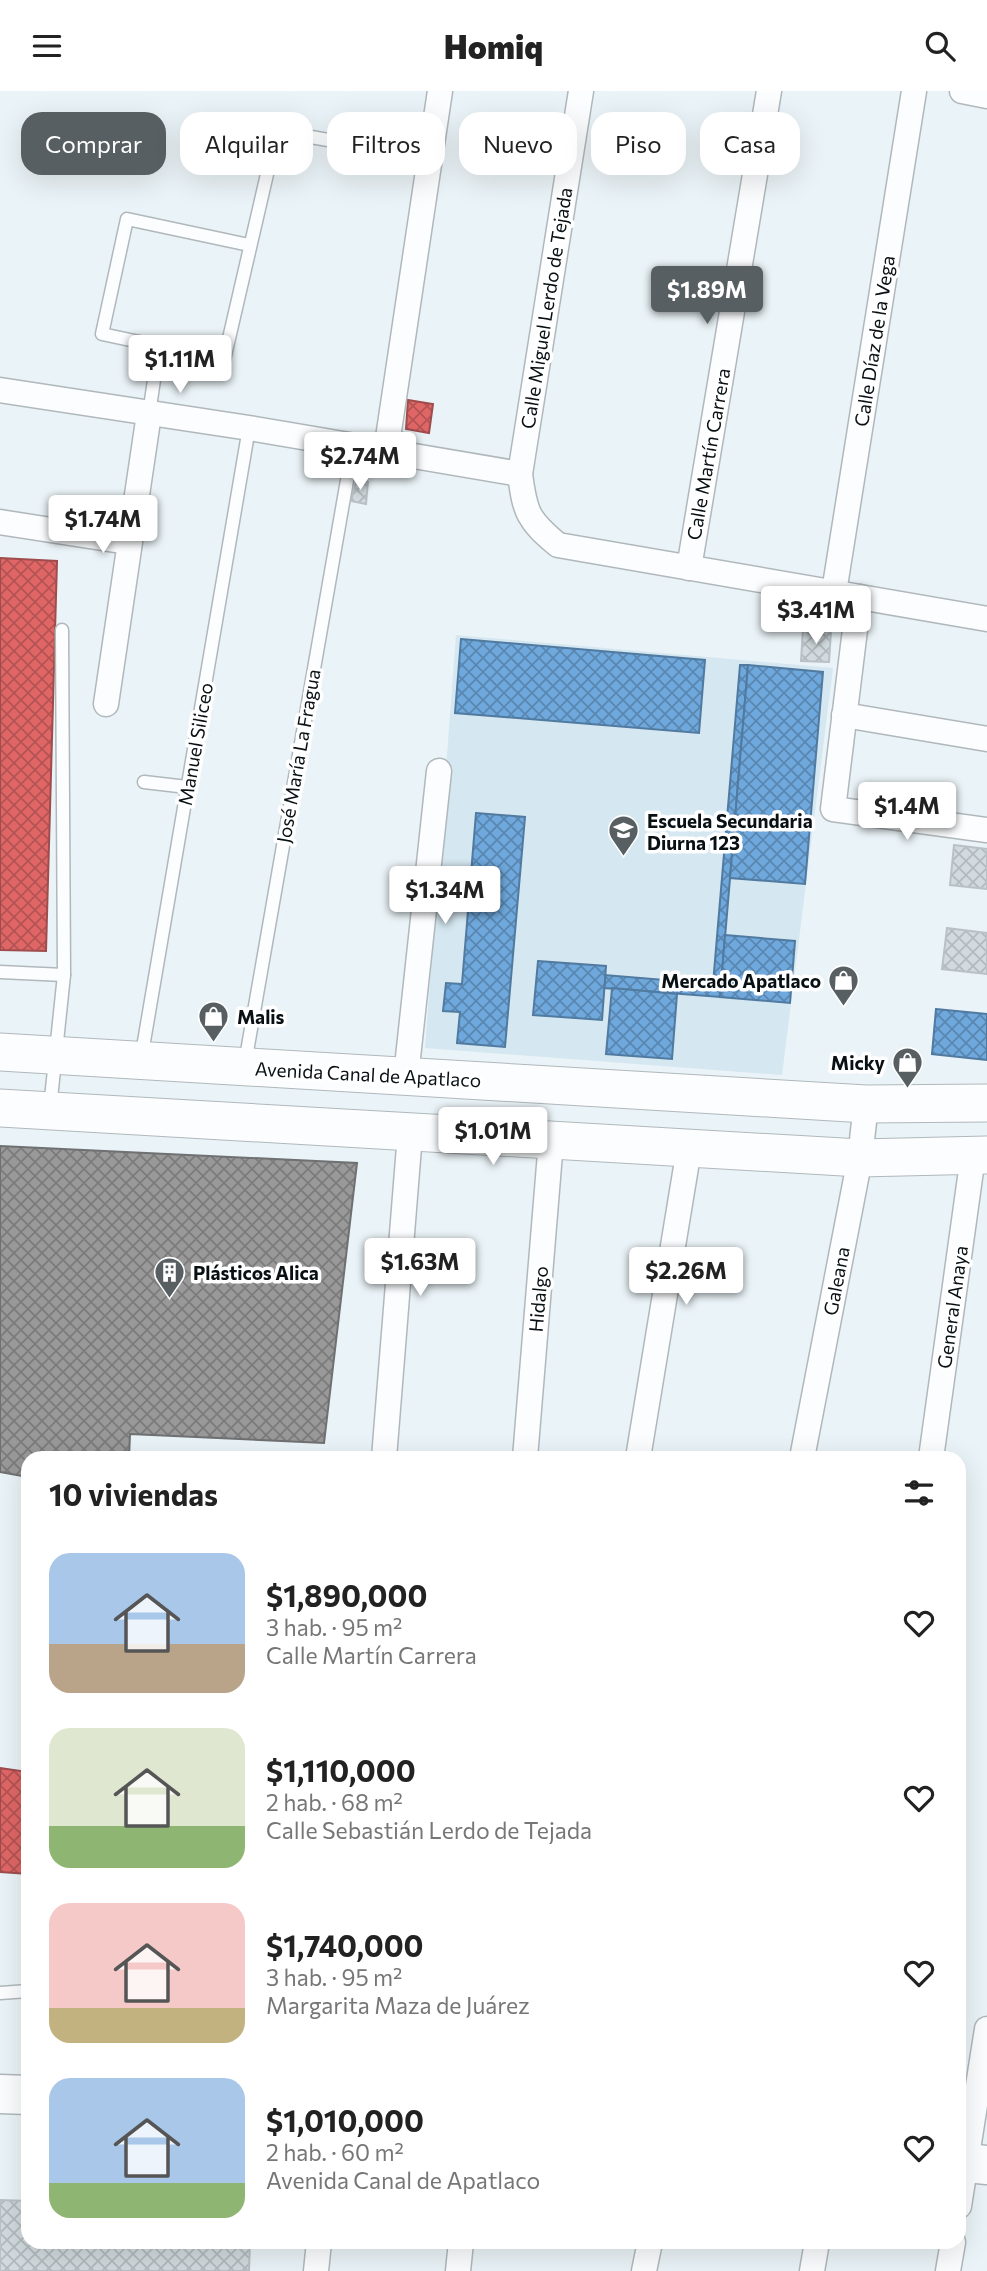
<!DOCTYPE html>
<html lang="es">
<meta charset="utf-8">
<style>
body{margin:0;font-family:Commissioner,sans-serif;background:#f6f6f6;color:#222;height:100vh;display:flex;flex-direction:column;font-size:26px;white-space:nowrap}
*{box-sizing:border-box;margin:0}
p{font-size:23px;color:#767676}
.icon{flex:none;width:38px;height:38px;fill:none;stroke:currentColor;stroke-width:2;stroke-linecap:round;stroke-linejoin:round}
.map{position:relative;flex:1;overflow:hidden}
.sheet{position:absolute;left:21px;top:1360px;width:945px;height:798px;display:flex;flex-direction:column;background:#fff;border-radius:21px;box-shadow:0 7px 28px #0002}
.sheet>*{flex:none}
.hud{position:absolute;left:21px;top:21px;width:945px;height:63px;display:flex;gap:14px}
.price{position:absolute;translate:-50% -60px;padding:0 16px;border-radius:7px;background:#fff;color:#222;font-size:23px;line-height:46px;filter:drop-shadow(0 2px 4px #0008)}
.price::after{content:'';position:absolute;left:50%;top:42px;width:21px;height:16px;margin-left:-10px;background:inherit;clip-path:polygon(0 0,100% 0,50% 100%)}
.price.on{background:#575f63;color:#fff}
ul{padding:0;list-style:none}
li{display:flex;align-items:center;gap:21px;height:175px;padding:0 28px}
li span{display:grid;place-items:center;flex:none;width:196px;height:140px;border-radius:21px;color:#555}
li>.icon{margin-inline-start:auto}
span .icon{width:84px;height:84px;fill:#fffc;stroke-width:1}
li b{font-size:30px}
h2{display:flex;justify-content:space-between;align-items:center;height:84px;padding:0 28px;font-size:30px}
.chip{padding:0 24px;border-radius:21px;background:#fff;box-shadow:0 7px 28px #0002;font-size:24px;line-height:63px}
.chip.on{background:#575f63;color:#fff}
header{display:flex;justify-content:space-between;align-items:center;height:91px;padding:0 28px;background:#fff;font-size:32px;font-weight:800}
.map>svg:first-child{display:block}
</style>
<header><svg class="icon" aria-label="menu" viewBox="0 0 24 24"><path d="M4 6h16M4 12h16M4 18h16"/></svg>Homiq<svg class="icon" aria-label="search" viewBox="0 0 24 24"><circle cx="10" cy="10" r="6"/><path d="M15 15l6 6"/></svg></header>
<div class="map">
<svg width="987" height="2180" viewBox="0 0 987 2180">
<defs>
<pattern id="shops-cross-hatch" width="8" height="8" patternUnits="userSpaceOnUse" patternTransform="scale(1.75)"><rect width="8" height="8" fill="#e06666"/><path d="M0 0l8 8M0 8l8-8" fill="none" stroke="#b45353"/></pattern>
<pattern id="schools-cross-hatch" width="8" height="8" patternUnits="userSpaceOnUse" patternTransform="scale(1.75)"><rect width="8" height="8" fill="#6fa8dc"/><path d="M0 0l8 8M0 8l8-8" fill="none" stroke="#5987b1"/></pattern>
<pattern id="industry-cross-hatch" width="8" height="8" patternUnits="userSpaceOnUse" patternTransform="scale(1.75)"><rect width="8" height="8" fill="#999"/><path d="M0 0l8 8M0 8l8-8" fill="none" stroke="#7b7b7c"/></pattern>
<pattern id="building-cross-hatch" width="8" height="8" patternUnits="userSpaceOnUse" patternTransform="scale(1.75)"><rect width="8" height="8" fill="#d1dade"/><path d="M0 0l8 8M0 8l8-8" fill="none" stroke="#b2babe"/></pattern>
</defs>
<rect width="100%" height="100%" fill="#eaf3f7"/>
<polygon fill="#d5e7f0" points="456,544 833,577 782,984 425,957"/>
<g fill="url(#shops-cross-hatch)" stroke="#9f4c4d" stroke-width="2">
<polygon points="408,309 433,313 429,342 406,338"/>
<polygon points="0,467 57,470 46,860 0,859"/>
<polygon points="0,1677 28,1681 28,1783 0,1781"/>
</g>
<g fill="url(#schools-cross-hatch)" stroke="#507aa0" stroke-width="2">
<polygon points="461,548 705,569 699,642 455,622"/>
<polygon points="740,574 748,574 720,906 604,897 605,884 713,893"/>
<polygon points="748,574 823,581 805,793 730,787"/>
<polygon points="476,722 525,726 505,956 457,952 460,921 443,920 446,892 462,893"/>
<polygon points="725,844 795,850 790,912 720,906"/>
<polygon points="538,870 606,875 602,929 533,924"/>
<polygon points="612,897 677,903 672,968 606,963"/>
<polygon points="936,918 987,923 987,969 932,963"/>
</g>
<polygon fill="url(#industry-cross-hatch)" stroke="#6e7071" stroke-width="2" points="0,1055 357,1072 324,1352 130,1343 129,1367 28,1367 28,1386 0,1381"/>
<g fill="url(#building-cross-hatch)" stroke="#b8c1c6" stroke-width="2">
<polygon points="357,387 368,391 366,413 351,410"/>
<polygon points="803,538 831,540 829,571 801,570"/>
<polygon points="954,754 987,758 987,798 950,794"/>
<polygon points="947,837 987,842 987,883 942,878"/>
<polygon points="0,2109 28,2110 28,2151 250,2151 249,2180 0,2180"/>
</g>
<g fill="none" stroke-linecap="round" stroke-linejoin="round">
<defs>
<g id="lane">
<polyline points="249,154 127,128 102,243 224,269 277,40 430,67"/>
<polyline points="149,323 159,255"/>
<polyline points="144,691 187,696"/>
<polyline points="0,881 64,884"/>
<polyline points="141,968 249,337"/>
<polyline points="245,972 353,355"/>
<polyline points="50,1017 64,884 62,539"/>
<polyline points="0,1902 28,1900"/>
</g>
<g id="street">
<path d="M581 0 520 383C525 422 528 429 558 454L987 528"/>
<polyline points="962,0 987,5"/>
<polyline points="0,299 249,337 520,383"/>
<polyline points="386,360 440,0"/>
<polyline points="0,431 128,451"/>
<polyline points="689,477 769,0"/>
<polyline points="834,501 914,0"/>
<polyline points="859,506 833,718 987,739"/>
<polyline points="106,613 149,323"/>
<polyline points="844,624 987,648"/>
<polyline points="406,985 439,680"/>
<polyline points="384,1367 410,1043"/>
<polyline points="525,1367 551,1050"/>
<polyline points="638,1367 689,1058"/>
<polyline points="802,1367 860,1067 866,1013"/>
<polyline points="931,1367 973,1065"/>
<polyline points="959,2115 987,1938"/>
<polyline points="316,2180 319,2151"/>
<polyline points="458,2180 461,2151"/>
<polyline points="644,2180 650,2151"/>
<polyline points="812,2180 817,2151"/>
<polyline points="948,2180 953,2151"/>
</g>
<g id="secondary">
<polyline points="0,961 866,1013 987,1012"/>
<polyline points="0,1017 860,1067 987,1064"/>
</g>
<g id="primary">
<polyline points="0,2003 28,2004"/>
<polyline points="959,2071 987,2074"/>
</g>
</defs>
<use href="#lane" stroke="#b0b8bc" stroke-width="15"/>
<use href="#street" stroke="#b0b8bc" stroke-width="27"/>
<use href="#secondary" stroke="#b0b8bc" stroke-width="39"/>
<use href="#primary" stroke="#b0b8bc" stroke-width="41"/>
<use href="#lane" stroke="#fcfdfe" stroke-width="12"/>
<use href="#street" stroke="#fcfdfe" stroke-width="24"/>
<use href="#secondary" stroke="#fcfdfe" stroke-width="37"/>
<use href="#primary" stroke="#fcfdfe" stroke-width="38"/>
</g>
<defs>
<symbol id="school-pin" viewBox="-11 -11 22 30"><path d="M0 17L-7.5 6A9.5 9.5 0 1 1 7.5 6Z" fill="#575f63" stroke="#fff"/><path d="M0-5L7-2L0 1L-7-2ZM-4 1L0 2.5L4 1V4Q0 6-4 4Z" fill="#fff"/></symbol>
<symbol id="shop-pin" viewBox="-11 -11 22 30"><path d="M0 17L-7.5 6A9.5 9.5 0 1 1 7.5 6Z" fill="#575f63" stroke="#fff"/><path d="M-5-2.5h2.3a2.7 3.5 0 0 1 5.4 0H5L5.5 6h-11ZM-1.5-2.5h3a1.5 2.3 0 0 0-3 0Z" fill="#fff"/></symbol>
<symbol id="building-pin" viewBox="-11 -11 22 30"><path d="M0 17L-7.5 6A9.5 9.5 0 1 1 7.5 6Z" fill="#575f63" stroke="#fff"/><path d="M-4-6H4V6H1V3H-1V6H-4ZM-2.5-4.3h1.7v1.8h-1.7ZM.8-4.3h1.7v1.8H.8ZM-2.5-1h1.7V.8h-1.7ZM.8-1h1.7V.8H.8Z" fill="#fff"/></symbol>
</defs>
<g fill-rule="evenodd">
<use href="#school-pin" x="606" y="722" width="35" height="47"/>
<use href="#shop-pin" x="826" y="872" width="35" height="47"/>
<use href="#shop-pin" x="196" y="908" width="35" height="47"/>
<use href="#shop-pin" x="890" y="954" width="35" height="47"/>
<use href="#building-pin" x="152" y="1164" width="35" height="47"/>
</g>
<g text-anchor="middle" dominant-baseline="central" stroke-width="7" stroke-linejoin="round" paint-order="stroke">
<g font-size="19" fill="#081014" stroke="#fff">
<text transform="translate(546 217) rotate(-81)">Calle Miguel Lerdo de Tejada</text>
<text transform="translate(874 250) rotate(-81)">Calle Díaz de la Vega</text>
<text transform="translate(708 363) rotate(-80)">Calle Martín Carrera</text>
<text transform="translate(195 653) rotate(-80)">Manuel Siliceo</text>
<text transform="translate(298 665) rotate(-80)">José María La Fragua</text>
<text transform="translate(368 983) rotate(3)">Avenida Canal de Apatlaco</text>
<text transform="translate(836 1190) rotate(-79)">Galeana</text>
<text transform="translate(538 1208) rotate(-85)">Hidalgo</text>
<text transform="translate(952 1216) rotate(-82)">General Anaya</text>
</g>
<g font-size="19" font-weight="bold" fill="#081014" stroke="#fff" text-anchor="start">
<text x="647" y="729">Escuela Secundaria<tspan x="647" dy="22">Diurna 123</tspan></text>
<text x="821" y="889" text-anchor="end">Mercado Apatlaco</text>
<text x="237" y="925">Malis</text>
<text x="885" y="971" text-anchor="end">Micky</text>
<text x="193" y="1181">Plásticos Alica</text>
</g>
</g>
</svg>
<b class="price on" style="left:707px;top:235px">$1.89M</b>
<b class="price" style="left:180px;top:304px">$1.11M</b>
<b class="price" style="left:360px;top:401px">$2.74M</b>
<b class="price" style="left:103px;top:464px">$1.74M</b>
<b class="price" style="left:816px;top:555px">$3.41M</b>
<b class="price" style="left:907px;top:751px">$1.4M</b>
<b class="price" style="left:445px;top:835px">$1.34M</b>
<b class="price" style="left:493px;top:1076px">$1.01M</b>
<b class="price" style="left:420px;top:1207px">$1.63M</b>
<b class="price" style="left:686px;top:1216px">$2.26M</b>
<div class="hud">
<a class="chip on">Comprar</a>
<a class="chip">Alquilar</a>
<a class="chip">Filtros</a>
<a class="chip">Nuevo</a>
<a class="chip">Piso</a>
<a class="chip">Casa</a>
</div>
<section class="sheet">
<h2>10 viviendas<svg class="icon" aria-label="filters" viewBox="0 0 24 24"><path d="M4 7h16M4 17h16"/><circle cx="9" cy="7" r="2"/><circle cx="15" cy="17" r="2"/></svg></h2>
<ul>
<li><span style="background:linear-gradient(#a9c7e8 65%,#b9a48a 0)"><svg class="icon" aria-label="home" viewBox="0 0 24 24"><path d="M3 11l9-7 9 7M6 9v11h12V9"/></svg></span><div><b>$1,890,000</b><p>3 hab. · 95 m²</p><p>Calle Martín Carrera</p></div><svg class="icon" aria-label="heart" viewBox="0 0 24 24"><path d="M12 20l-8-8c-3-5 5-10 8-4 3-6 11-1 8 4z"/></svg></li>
<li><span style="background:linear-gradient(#dfe7d0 70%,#8fb573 0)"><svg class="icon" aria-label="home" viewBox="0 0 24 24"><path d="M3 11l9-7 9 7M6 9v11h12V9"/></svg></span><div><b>$1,110,000</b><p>2 hab. · 68 m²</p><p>Calle Sebastián Lerdo de Tejada</p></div><svg class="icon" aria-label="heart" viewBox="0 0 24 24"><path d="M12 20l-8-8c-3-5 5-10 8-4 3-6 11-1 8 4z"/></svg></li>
<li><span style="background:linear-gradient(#f6c9c9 75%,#c2b280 0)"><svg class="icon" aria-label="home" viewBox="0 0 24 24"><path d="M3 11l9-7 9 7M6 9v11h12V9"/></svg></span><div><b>$1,740,000</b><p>3 hab. · 95 m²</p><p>Margarita Maza de Juárez</p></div><svg class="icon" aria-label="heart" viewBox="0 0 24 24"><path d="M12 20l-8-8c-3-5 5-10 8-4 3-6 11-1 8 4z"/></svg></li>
<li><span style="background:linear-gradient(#a9c7e8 75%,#8fb573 0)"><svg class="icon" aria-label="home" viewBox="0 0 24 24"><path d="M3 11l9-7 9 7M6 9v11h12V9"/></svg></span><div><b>$1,010,000</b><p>2 hab. · 60 m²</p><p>Avenida Canal de Apatlaco</p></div><svg class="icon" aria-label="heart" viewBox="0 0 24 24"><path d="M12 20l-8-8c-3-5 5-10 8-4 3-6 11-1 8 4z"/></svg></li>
</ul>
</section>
</div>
